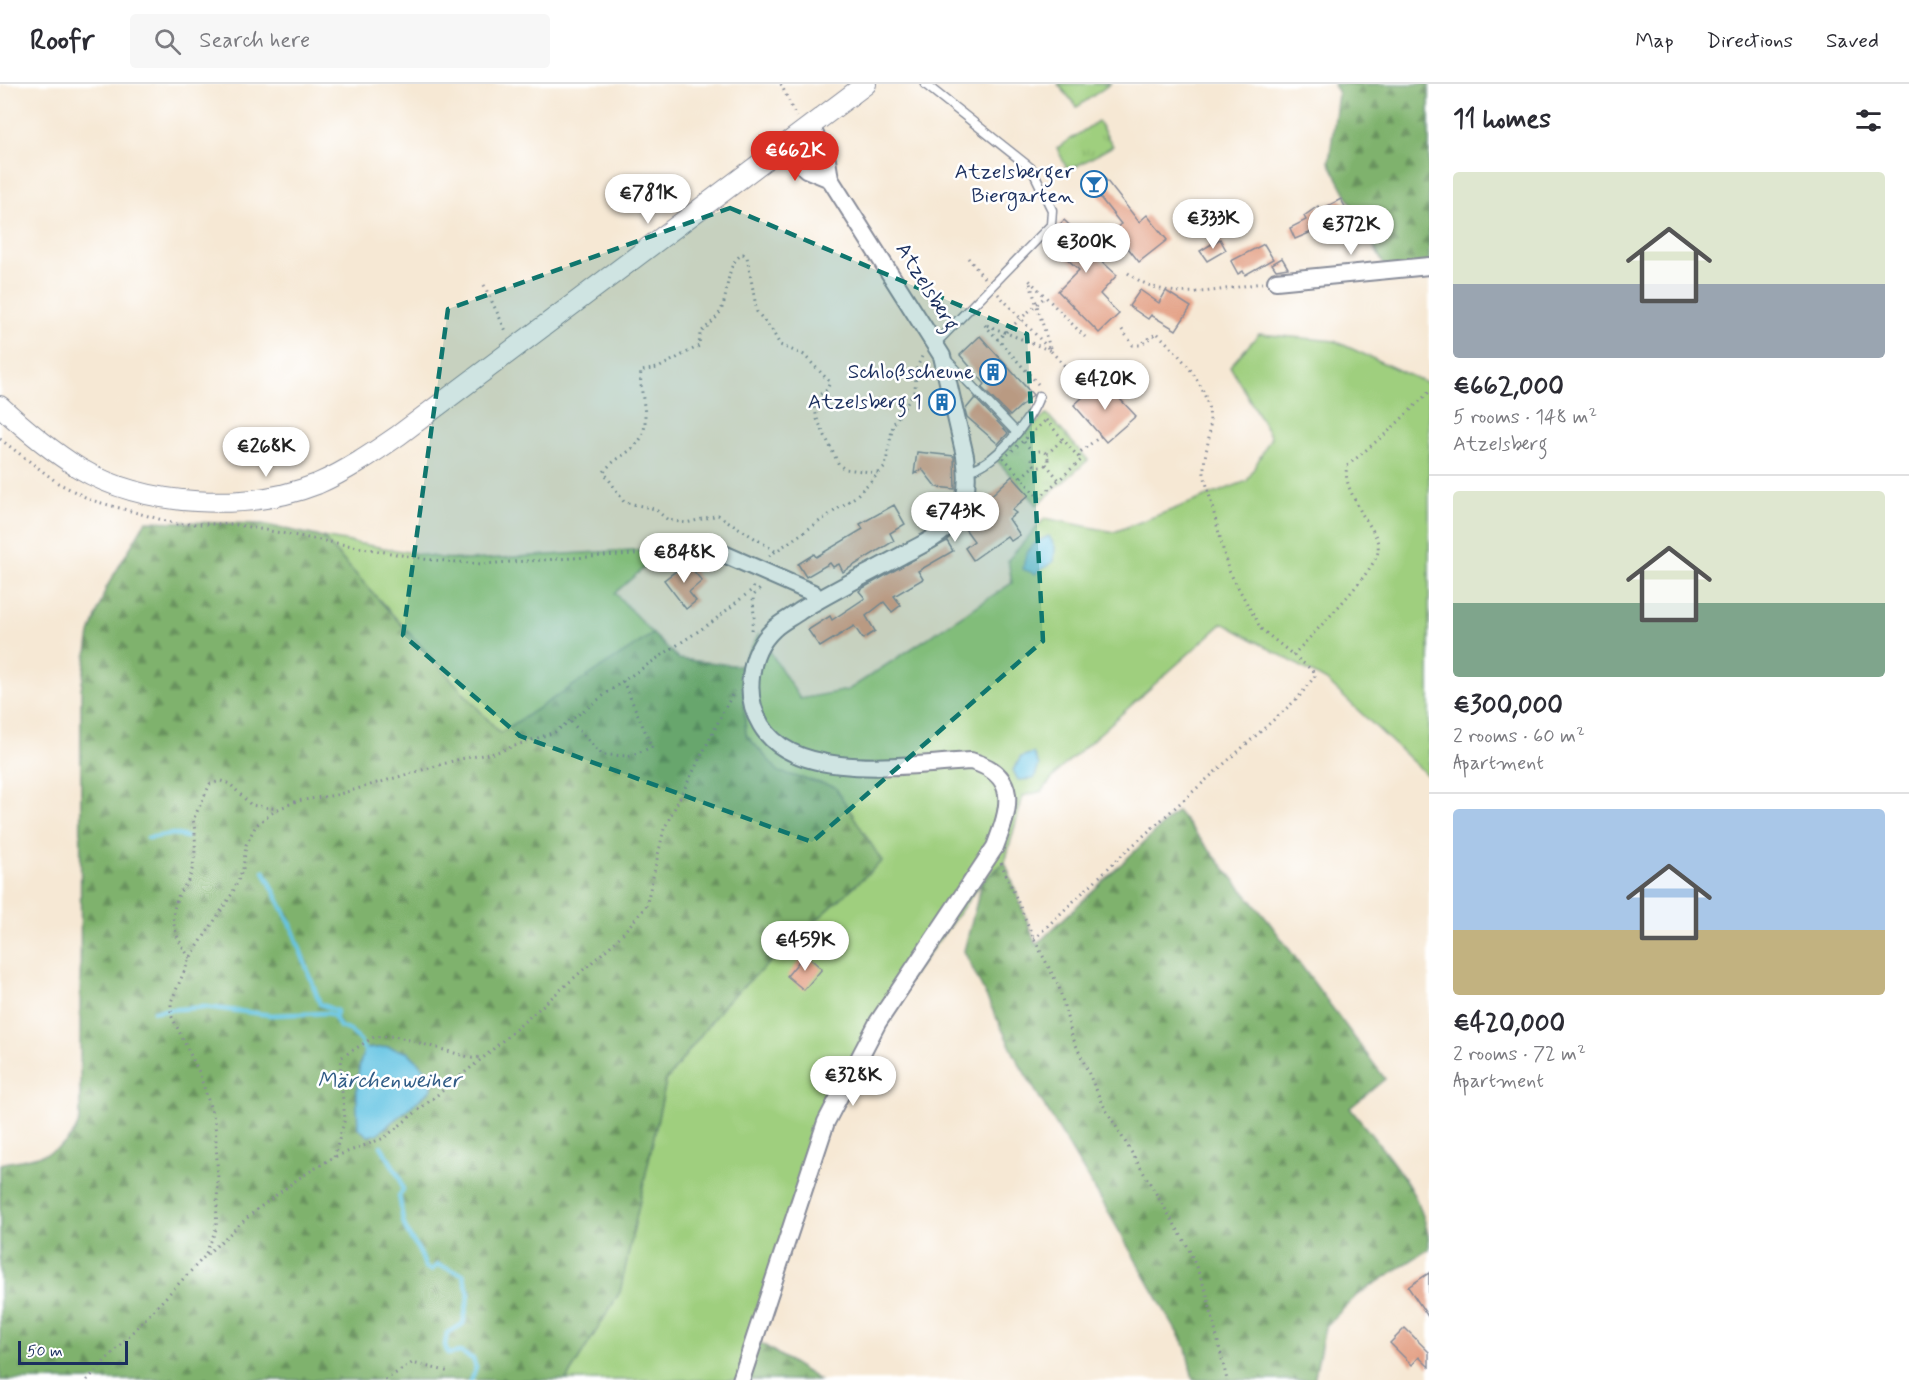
<!DOCTYPE html>
<meta charset="utf-8">
<style>
body{margin:0;font-family:Mynerve,sans-serif;background:#f7f7f7;color:#2b2b33;height:100vh;display:flex;flex-direction:column;font-size:22px;white-space:nowrap}
*{box-sizing:border-box;margin:0}
p{font-size:20px;color:#7c7c81}
.icon{flex:none;width:33px;height:33px;fill:none;stroke:currentColor;stroke-width:2;stroke-linecap:round;stroke-linejoin:round}
.map{position:relative;flex:1;overflow:hidden}
.panel{display:flex;flex-direction:column;background:#fff;width:480px}
.panel>*{flex:none}
.scale{position:absolute;left:18px;bottom:15px;width:110px;box-sizing:border-box;padding-left:6px;border:3px solid #1b2f5e;border-top:0;font-size:16px;line-height:21px;white-space:nowrap;color:#1b2f5e;-webkit-text-stroke:4px #fff;paint-order:stroke}
.price{position:absolute;translate:-50% -51px;padding:0 14px;border-radius:21px;background:#fff;color:#222;font-size:20px;line-height:39px;filter:drop-shadow(0 2px 3px #0008)}
.price::after{content:'';position:absolute;left:50%;top:36px;width:18px;height:14px;margin-left:-9px;background:inherit;clip-path:polygon(0 0,100% 0,50% 100%)}
.price.active{background:#d93025;color:#fff}
ul{padding:0;list-style:none}
li{display:grid;align-content:center;gap:12px;height:318px;padding:0 24px}
li+li{border-top:2px solid #e1e1e2}
li span{display:grid;place-items:center;height:186px;border-radius:6px;color:#555}
li>.icon{margin-inline-start:auto}
span .icon{width:108px;height:108px;fill:#fffc;stroke-width:1}
li b{font-size:26px}
h2{display:flex;justify-content:space-between;align-items:center;height:72px;padding:0 24px;font-size:26px}
header{display:flex;align-items:center;gap:36px;box-sizing:border-box;height:84px;padding:0 30px;background:#fff;border-bottom:2px solid #e1e1e2}
header strong{font-size:28px}
nav{display:flex;gap:33px;margin-inline-start:auto;font-size:21px}
.search{width:420px;height:54px;background:#f7f7f7;display:flex;align-items:center;gap:15px;box-sizing:border-box;padding:0 21px;border-radius:6px;color:#7c7c81;font-size:22px}
main{display:flex;flex:1;min-height:0}
.map>svg:first-child{display:block}
</style>
<header>
<strong>Roofr</strong>
<div class="search"><svg class="icon" aria-label="search" viewBox="0 0 24 24"><circle cx="10" cy="10" r="6"/><path d="M15 15l6 6"/></svg>Search here</div>
<nav><a>Map</a><a>Directions</a><a>Saved</a></nav>
</header>
<main>
<div class="map">
<svg width="1429" height="1296" viewBox="0 0 1429 1296">
<defs>
<pattern id="forest-firs" width="22" height="20" patternUnits="userSpaceOnUse" patternTransform="scale(1.5)"><rect width="22" height="20" fill="#7fb26d"/><path d="M5 1l3.5 6h-7zM16 11l3.5 6h-7z" fill="#67915d"/></pattern>
<pattern id="park-tufts" width="24" height="20" patternUnits="userSpaceOnUse" patternTransform="scale(1.5)"><rect width="24" height="20" fill="#9fcf7e"/><path d="M3 7l-1-3M5 7V3M7 7l1-3M15 17l-1-3M17 17v-4M19 17l1-3" fill="none" stroke="#88b26f"/></pattern>
</defs>
<rect width="100%" height="100%" fill="#fff"/>
<filter id="ink" filterUnits="userSpaceOnUse"><feTurbulence type="fractalNoise" baseFrequency=".0167" numOctaves="2"/><feDisplacementMap in="SourceGraphic" scale="12" xChannelSelector="R" yChannelSelector="G"/><feConvolveMatrix kernelMatrix="1 2 1 2 8 2 1 2 1" color-interpolation-filters="sRGB"/></filter>
<filter id="wash" filterUnits="userSpaceOnUse"><feTurbulence type="fractalNoise" baseFrequency=".008" numOctaves="4" result="noise"/><feDisplacementMap in="SourceGraphic" scale="24" xChannelSelector="R" yChannelSelector="G"/><feGaussianBlur stdDeviation="1.35" result="paint"/><feColorMatrix in="noise" values="0 0 0 0 0 0 0 0 0 0 0 0 0 0 0 0 0 1.4 0 .05"/><feComposite in="paint" operator="in"/></filter>
<g filter="url(#wash)">
<rect width="100%" height="100%" fill="#f6e8d4"/>
<g fill="#9fcf7e" stroke="#5d7f6e" stroke-width="1.5">
<polygon points="1058,0 1110,0 1077,23"/>
<polygon points="1259,250 1335,257 1429,300 1429,693 1327,597 1223,539 1059,686 1042,707 1023,712 1005,778 982,798 878,938 826,1038 742,1296 566,1296 620,1208 666,997 725,919 881,777 835,703 779,688 746,650 741,582 759,550 800,615 848,606 1012,499 1008,476 1045,434 1114,448 1247,397 1271,353 1230,282"/>
<polygon points="322,453 441,474 468,476 667,464 615,509 653,550 500,649"/>
</g>
<g fill="url(#forest-firs)" stroke="#4d7066" stroke-width="1.5">
<polygon points="1334,0 1429,0 1429,187 1388,189 1329,78 1338,10"/>
<path d="M146 437 262 440 322 453 500 649 653 550 679 575 741 582 746 651 779 688 835 703 882 777 725 919 666 997 620 1208 566 1296H0V1080C33 1073 69 1072 80 1035L81 605 90 550 106 504Z"/>
<path d="M1177 727 1269 838 1385 995 1350 1024C1381 1065 1429 1112 1429 1165L1357 1211 1325 1243 1314 1296H1193L1186 1264 1103 1119 1018 978 964 867 982 798 1005 778 1036 861Z"/>
<polygon points="759,1258 819,1296 742,1296"/>
</g>
<g fill="url(#park-tufts)" stroke="#5d7f6e" stroke-width="1.5">
<polygon points="1098,37 1113,62 1068,87 1057,64"/>
<polygon points="1047,330 1088,376 1037,421 996,375"/>
</g>
<g fill="#65c4e3" stroke="#407aa0" stroke-width="1.5">
<path d="M1049 452 1055 463 1054 477 1035 490 1023 485C1025 466 1032 459 1049 452Z"/>
<polygon points="1033,669 1039,681 1034,695 1018,696 1013,686 1021,673"/>
<path d="M388 963 409 969 432 992V1005L377 1050 368 1052 358 1044C357 1017 354 990 365 965Z"/>
</g>
<g fill="none" stroke-linecap="round" stroke-linejoin="round">
<g stroke="#65c4e3" stroke-width="4.5">
<polyline points="148,754 173,750 186,753"/>
<polyline points="264,787 291,841 320,920 337,927 334,932"/>
<polyline points="154,927 205,923 271,931 328,929 334,932 340,943 350,946 361,958"/>
<polyline points="362,962 368,970"/>
<path d="M381 1062 400 1094 403 1106 399 1112C402 1122 401 1132 404 1140 410 1159 420 1161 425 1183L431 1186 438 1181 463 1190 469 1210 463 1240 447 1249 445 1261 448 1270 460 1268 473 1275 476 1284 471 1296"/>
</g>
</g>
<g id="blocks">
<g fill="#e4a388">
<polygon points="1103,92 1139,138 1147,131 1167,156 1139,178 1114,146 1121,140 1091,102"/>
<polygon points="1341,115 1354,140 1337,148 1333,139 1295,155 1290,144 1306,136 1304,132 1318,122 1320,126"/>
<polygon points="1064,136 1084,155 1095,144 1111,160 1098,174 1117,191 1100,210 1119,230 1099,249 1058,207 1079,186 1046,155"/>
<polygon points="1220,155 1226,166 1207,177 1200,167"/>
<polygon points="1264,160 1273,175 1245,191 1243,187 1238,190 1231,177"/>
<polygon points="1282,174 1288,184 1276,186 1272,180"/>
<polygon points="1140,206 1159,219 1166,207 1191,223 1176,246 1151,231 1148,235 1129,222"/>
<polygon points="980,252 1033,311 1010,332 982,304 985,300 960,271"/>
<polygon points="1102,296 1136,332 1106,358 1074,321"/>
<polygon points="975,314 1008,349 998,360 967,333 965,326"/>
<polygon points="917,368 954,372 955,405 936,403 922,385 914,390"/>
<polygon points="1012,392 1029,411 1012,426 1016,429 1009,435 1020,451 1011,457 1007,452 973,476 965,464 974,457 963,442 984,425 981,421"/>
<polygon points="894,421 905,440 890,449 894,457 843,488 839,480 833,483 830,479 806,493 798,480 814,470 816,473 863,445 860,440"/>
<polygon points="947,457 953,467 918,487 923,495 894,512 901,521 892,528 884,518 866,532 875,547 863,555 854,542 820,563 808,546 830,532 832,536 865,514 859,507 863,504"/>
<polygon points="687,479 702,497 689,508 696,517 686,525 664,496"/>
<polygon points="805,870 822,885 804,906 787,892"/>
<polygon points="1429,1189 1429,1234 1408,1203"/>
<polygon points="1405,1244 1429,1268 1429,1283 1419,1273 1412,1281 1390,1259"/>
</g>
</g>
</g>
<g filter="url(#ink)">
<use href="#blocks" fill-opacity="0" stroke="#888c99" stroke-width="1.5"/>
<g fill="none" stroke-linecap="round" stroke-linejoin="round">
<defs>
<g id="service">
<polyline points="925,0 1032,85 1052,126 1051,141 936,259"/>
<polyline points="945,274 1017,349"/>
<path d="M967 386C992 384 1032 336 1039 312"/>
</g>
<g id="minor">
<polyline points="785,61 806,85 830,95"/>
<polyline points="1276,197 1429,182"/>
<polyline points="678,464 717,467 813,509 818,516"/>
<path d="M741 1296 826 1038 878 938 995 763C1010 724 1020 691 971 677 913 680 795 700 761 641 752 626 749 610 751 593 753 574 760 558 774 545 781 538 792 533 800 527 834 506 870 489 904 470 922 461 944 450 956 434 968 417 968 392 965 372L942 272 830 95 827 76 811 42"/>
</g>
<path id="tertiary" d="M0 322C25 345 50 366 79 384 145 423 247 428 317 400 347 387 373 369 399 351L866 0"/>
</defs>
<use href="#service" stroke="#888c99" stroke-width="11"/>
<use href="#minor" stroke="#888c99" stroke-width="20"/>
<use href="#tertiary" stroke="#888c99" stroke-width="22"/>
<g stroke="#888c99" stroke-width="3" stroke-dasharray="1.5 4.5" stroke-linecap="butt">
<polyline points="781,0 796,33"/>
<polyline points="968,174 984,194"/>
<path d="M1128 189C1167 220 1217 206 1262 199"/>
<polyline points="484,201 507,249"/>
<polyline points="998,210 1089,308"/>
<polyline points="997,256 1046,212"/>
<polyline points="1038,300 984,240 1051,267 1029,196 1085,253"/>
<polygon points="1046,336 1081,376 1039,414 1004,374"/>
<polyline points="0,355 58,399 91,416 177,440 232,440 423,475 481,480 665,468"/>
<polyline points="1024,358 1035,370"/>
<circle cx="1040" cy="375" r="8"/>
<polyline points="1047,370 1063,355"/>
<polyline points="1079,373 1080,368 1101,352"/>
<polyline points="1046,380 1059,396"/>
<polyline points="1021,393 1035,381"/>
<path d="M775 467 718 431 686 439 668 436 655 425 624 418 604 388C613 374 629 371 639 357 653 338 638 308 641 287L658 284 699 262 700 249C707 242 715 237 720 228 730 211 724 180 743 170L747 173 757 228 772 246 780 261 804 271 830 298 827 306 814 314V321L817 335 839 381 845 385 879 389"/>
<polyline points="769,472 855,413 885,383 893,341 915,306 916,286 923,270"/>
<polyline points="752,546 754,535 753,512 762,503"/>
<path d="M1293 571C1309 554 1376 487 1378 467 1380 454 1369 441 1362 430 1355 416 1343 397 1347 382L1390 346 1429 308"/>
<polyline points="571,638 602,671 630,672 652,663 623,597"/>
<polyline points="1001,779 1034,855 1059,903 1072,952 1102,1019 1188,1163 1206,1207 1227,1296"/>
<path d="M1034 855 1122 771 1298 614 1315 592 1312 586 1261 545 1228 485 1204 390C1203 374 1209 360 1210 344 1212 303 1183 275 1157 249L1140 261H1133L1120 243"/>
<path d="M190 874C175 853 167 834 180 808 182 804 186 801 188 797 196 781 197 752 193 736L210 700 221 697 230 700 251 721 278 725 297 717 336 711 460 675 494 669 555 648 623 597 712 538 753 505 755 499"/>
<polyline points="334,1073 345,1035 340,989 342,973 374,953 395,952 472,974 482,973"/>
<polyline points="206,1169 216,1145 218,1096 215,1038 199,988 171,931 171,918 190,874 232,810 243,785 246,761 256,741 276,726"/>
<polyline points="87,1296 206,1171 255,1127 299,1094 334,1073 384,1054 484,973 615,858 646,823 664,745 734,607"/>
<polyline points="385,1296 412,1279 450,1288"/>
</g>
<use href="#service" stroke="#fff" stroke-width="8"/>
<use href="#minor" stroke="#fff" stroke-width="16"/>
<use href="#tertiary" stroke="#fff" stroke-width="20"/>
</g>
</g>
<path fill="#0f766e" fill-opacity="0.2" stroke="#0f766e" stroke-width="4.5" stroke-dasharray="12 8" stroke-linejoin="round" d="M730 124 1027 250 1043 557 812 758 520 652 403 551 448 225Z"/>
<defs>
<symbol id="bar-ring" viewBox="-11 -11 22 22"><circle r="9.5" fill="#fff" stroke="#1f6fb2" stroke-width="1.5"/><path d="M-6-5H6L.8 .8V4.5H3.5V6h-7V4.5H-.8V.8Z" fill="#1f6fb2"/></symbol>
<symbol id="building-ring" viewBox="-11 -11 22 22"><circle r="9.5" fill="#fff" stroke="#1f6fb2" stroke-width="1.5"/><path d="M-4-6H4V6H1V3H-1V6H-4ZM-2.5-4.3h1.7v1.8h-1.7ZM.8-4.3h1.7v1.8H.8ZM-2.5-1h1.7V.8h-1.7ZM.8-1h1.7V.8H.8Z" fill="#1f6fb2"/></symbol>
</defs>
<g fill-rule="evenodd">
<use href="#bar-ring" x="1079" y="85" width="30" height="30"/>
<use href="#building-ring" x="978" y="273" width="30" height="30"/>
<use href="#building-ring" x="927" y="303" width="30" height="30"/>
</g>
<g text-anchor="middle" dominant-baseline="central" stroke-width="5" stroke-linejoin="round" paint-order="stroke">
<g font-size="21" fill="#1b2f5e" stroke="#fff" text-anchor="end">
<text x="1074" y="88">Atzelsberger<tspan x="1074" dy="24">Biergarten</tspan></text>
<text x="974" y="288">Schloßscheune</text>
<text x="922" y="318">Atzelsberg 1</text>
</g>
<g font-size="21" fill="#1b2f5e" stroke="#fff">
<text transform="translate(927 203) rotate(58)">Atzelsberg</text>
</g>
<g font-size="22" font-style="italic" fill="#315c86" stroke="#fff">
<text x="389" y="997">Märchenweiher</text>
</g>
</g>
</svg>
<div class="scale">50 m</div>
<b class="price active" style="left:795px;top:98px">€662K</b>
<b class="price" style="left:648px;top:141px">€781K</b>
<b class="price" style="left:1213px;top:166px">€333K</b>
<b class="price" style="left:1351px;top:172px">€372K</b>
<b class="price" style="left:1086px;top:190px">€300K</b>
<b class="price" style="left:1105px;top:327px">€420K</b>
<b class="price" style="left:266px;top:394px">€268K</b>
<b class="price" style="left:955px;top:459px">€743K</b>
<b class="price" style="left:684px;top:500px">€848K</b>
<b class="price" style="left:805px;top:888px">€459K</b>
<b class="price" style="left:853px;top:1023px">€328K</b>
</div>
<section class="panel">
<h2>11 homes<svg class="icon" aria-label="filters" viewBox="0 0 24 24"><path d="M4 7h16M4 17h16"/><circle cx="9" cy="7" r="2"/><circle cx="15" cy="17" r="2"/></svg></h2>
<ul>
<li><span style="background:linear-gradient(#dfe7d0 60%,#9aa5b1 0)"><svg class="icon" aria-label="home" viewBox="0 0 24 24"><path d="M3 11l9-7 9 7M6 9v11h12V9"/></svg></span><div><b>€662,000</b><p>5 rooms · 148 m²</p><p>Atzelsberg</p></div></li>
<li><span style="background:linear-gradient(#dfe7d0 60%,#7fa58c 0)"><svg class="icon" aria-label="home" viewBox="0 0 24 24"><path d="M3 11l9-7 9 7M6 9v11h12V9"/></svg></span><div><b>€300,000</b><p>2 rooms · 60 m²</p><p>Apartment</p></div></li>
<li><span style="background:linear-gradient(#a9c7e8 65%,#c2b280 0)"><svg class="icon" aria-label="home" viewBox="0 0 24 24"><path d="M3 11l9-7 9 7M6 9v11h12V9"/></svg></span><div><b>€420,000</b><p>2 rooms · 72 m²</p><p>Apartment</p></div></li>
</ul>
</section>
</main>
